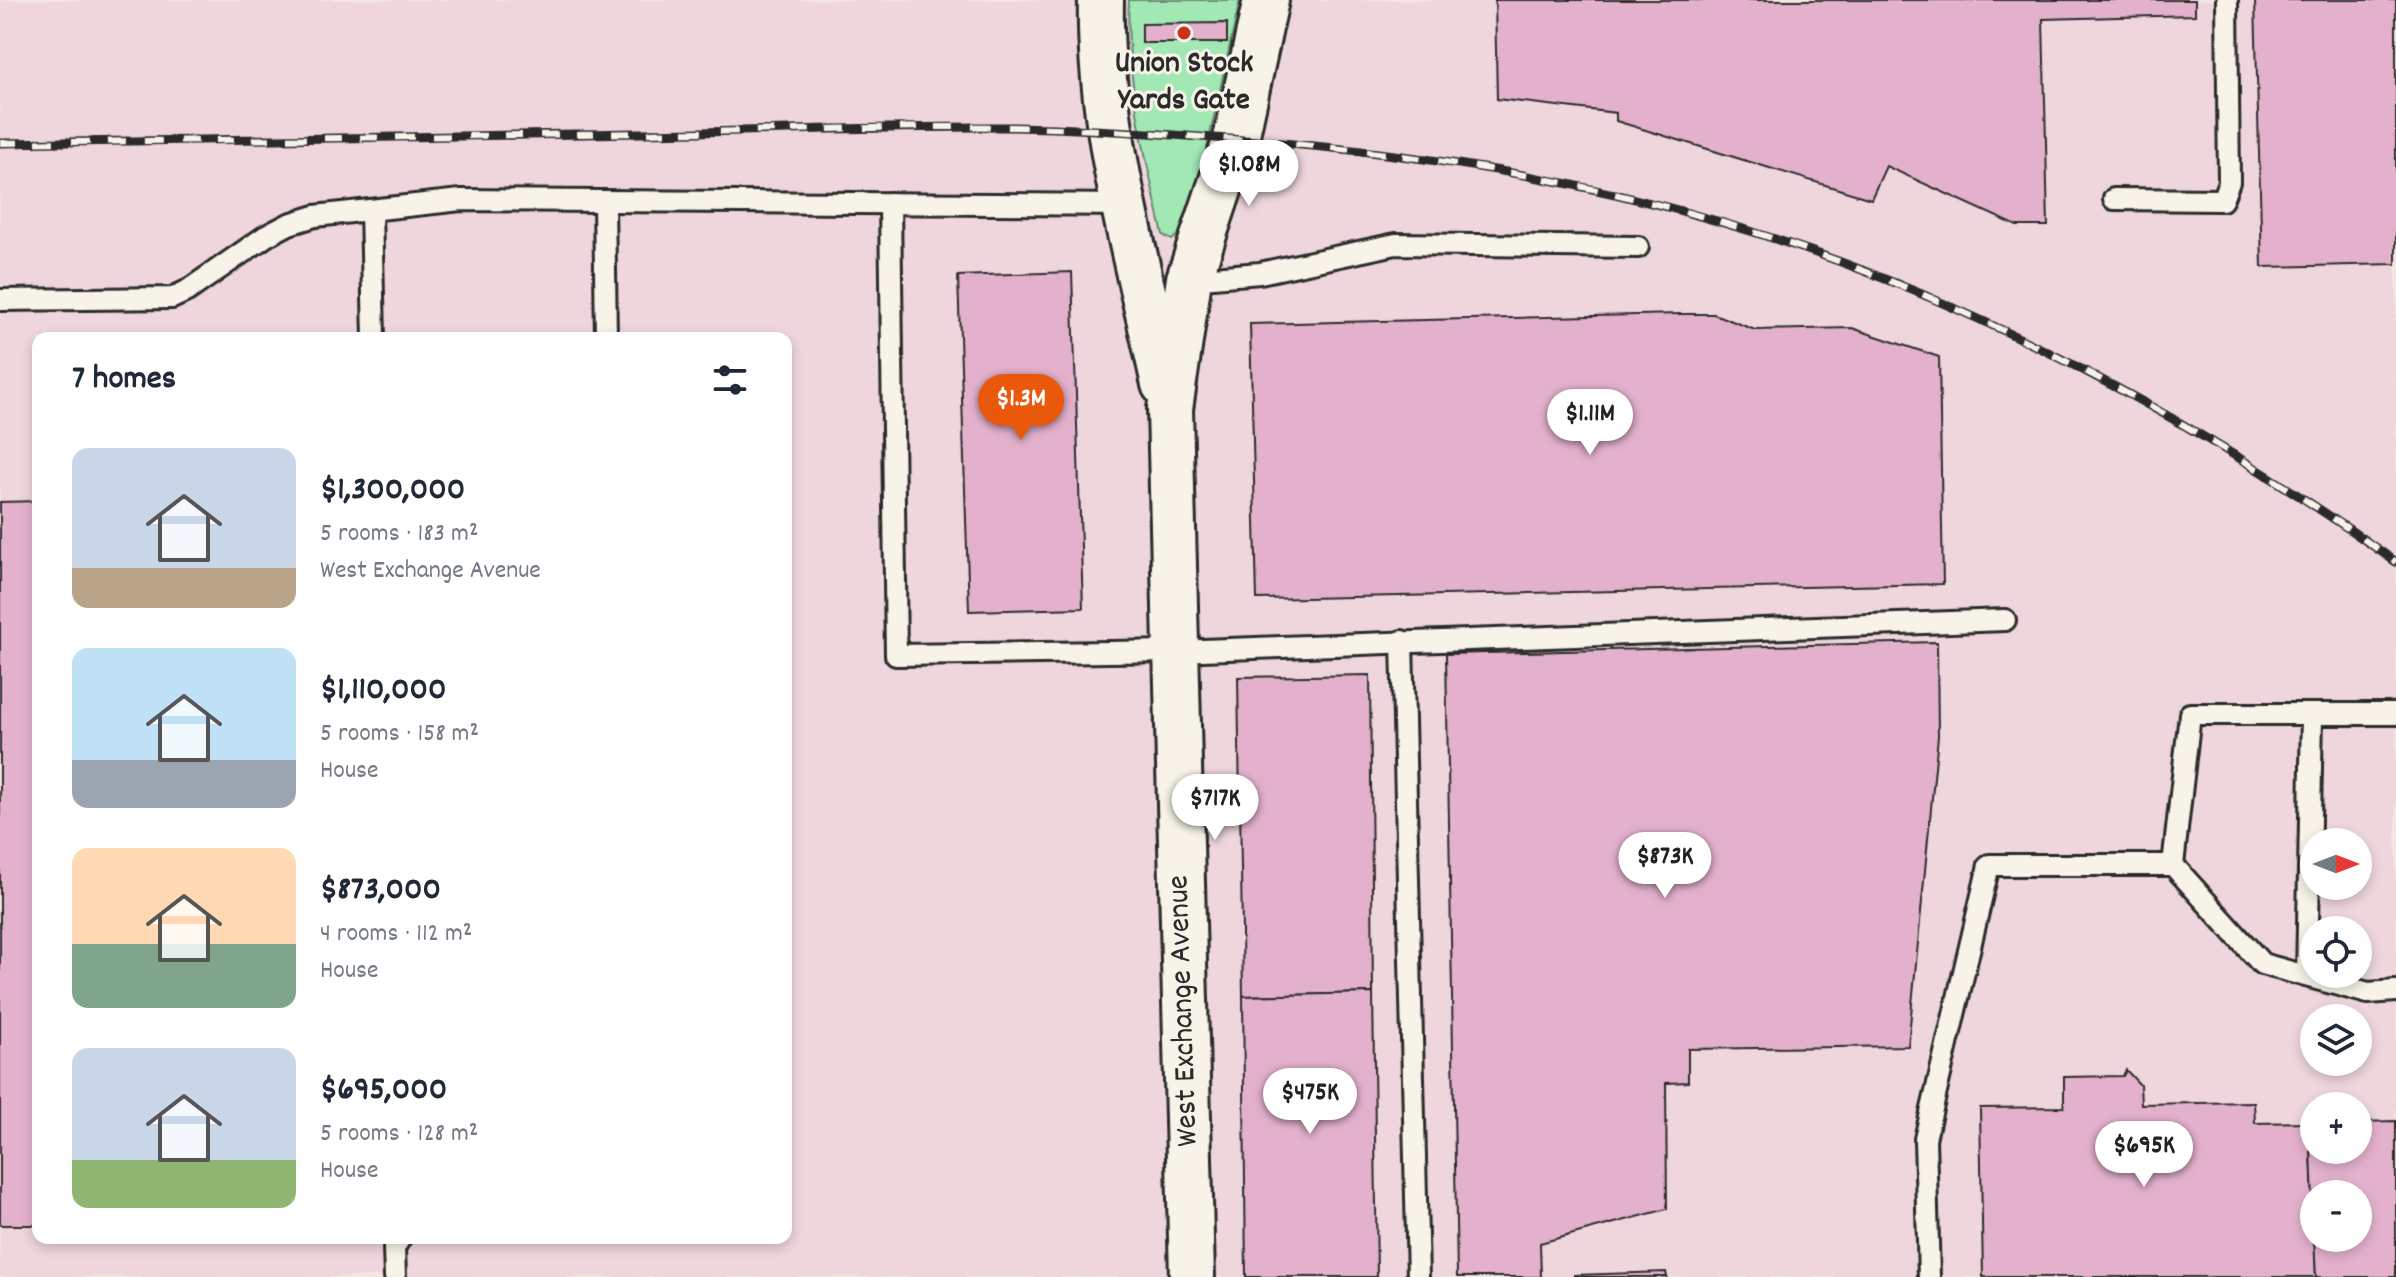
<!DOCTYPE html>
<meta charset="utf-8">
<style>
body{margin:0;font-family:Dekko,sans-serif;background:#f2f2f3;color:#1f2937;height:100vh;display:flex;flex-direction:column;font-size:30px;white-space:nowrap}
*{box-sizing:border-box;margin:0}
p{font-size:26px;color:#747a83}
.icon{flex:none;width:44px;height:44px;fill:none;stroke:currentColor;stroke-width:2;stroke-linecap:round;stroke-linejoin:round}
.map{position:relative;flex:1;overflow:hidden}
.sheet{position:absolute;left:32px;top:332px;width:760px;height:912px;display:flex;flex-direction:column;background:#fff;border-radius:16px;box-shadow:0 4px 12px #0003}
.sheet>*{flex:none}
.needle{width:52px;rotate:90deg}
.tools{position:absolute;left:2300px;top:828px;display:grid;gap:16px}
.tools a{display:grid;place-items:center;width:72px;height:72px;border-radius:50%;background:#fff;box-shadow:0 4px 12px #0003;font-size:40px}
.price{position:absolute;translate:-50% -68px;padding:0 18px;border-radius:28px;background:#fff;color:#222;font-size:26px;line-height:52px;filter:drop-shadow(0 2px 4px #0008)}
.price::after{content:'';position:absolute;left:50%;top:48px;width:24px;height:18px;margin-left:-12px;background:inherit;clip-path:polygon(0 0,100% 0,50% 100%)}
.price.current{background:#ea580c;color:#fff}
ul{padding:0;list-style:none}
li{display:flex;align-items:center;gap:24px;height:200px;padding:0 40px}
li span{display:grid;place-items:center;flex:none;width:224px;height:160px;border-radius:16px;color:#555}
li>.icon{margin-inline-start:auto}
span .icon{width:96px;height:96px;fill:#fffc;stroke-width:1}
li b{font-size:34px}
h2{display:flex;justify-content:space-between;align-items:center;height:96px;padding:0 40px;font-size:34px}
.map>svg:first-child{display:block}
</style>
<div class="map">
<svg width="2396" height="1277" viewBox="0 0 2396 1277">
<rect width="100%" height="100%" fill="#f3e6e3"/>
<filter id="ink" filterUnits="userSpaceOnUse"><feTurbulence type="fractalNoise" baseFrequency=".0125" numOctaves="2"/><feDisplacementMap in="SourceGraphic" scale="16" xChannelSelector="R" yChannelSelector="G"/><feConvolveMatrix kernelMatrix="1 2 1 2 8 2 1 2 1" color-interpolation-filters="sRGB"/></filter>
<g filter="url(#ink)">
<path fill="#eed6dc" fill-rule="evenodd" d="M0 0H2396V1277H0ZM38 338H786V1238H38ZM2314 842H2358V886H2314ZM2314 930H2358V974H2314ZM2314 1018H2358V1062H2314ZM2314 1106H2358V1150H2314ZM2314 1194H2358V1238H2314Z"/>
<path fill="#a1e8b5" stroke="#668a70" stroke-width="2" d="M1129 0H1240L1202 171 1182 231 1172 240 1163 235C1147 165 1124 71 1129 0Z"/>
<g fill="#e4b1cd" stroke="#2b2b2b" stroke-width="2">
<polygon points="1495,0 2195,0 2195,15 2043,19 2048,226 2017,226 1886,166 1871,199 1616,121 1616,113 1497,99"/>
<polygon points="2255,0 2396,0 2396,264 2262,267"/>
<polygon points="1227,23 1227,43 1142,43 1142,24"/>
<polygon points="1072,272 1083,608 969,611 958,276"/>
<polygon points="1681,314 1714,314 1755,330 1852,328 1939,357 1943,584 1257,599 1250,324"/>
<polygon points="38,501 38,1225 0,1225 0,502"/>
<polygon points="1937,642 1938,736 1908,1046 1688,1049 1688,1082 1666,1083 1667,1209 1540,1243 1541,1277 1457,1277 1446,654"/>
<polygon points="1370,675 1373,993 1243,996 1238,677"/>
<polygon points="1373,993 1377,1277 1246,1277 1243,996"/>
<polygon points="2126,1070 2140,1085 2141,1104 2254,1102 2255,1123 2310,1122 2316,1277 1983,1277 1980,1108 2064,1107 2064,1077 2123,1076"/>
<polygon points="2396,1121 2396,1277 2316,1277 2314,1238 2358,1238 2358,1194 2314,1194 2314,1231 2310,1122 2314,1122 2314,1150 2358,1150 2358,1122"/>
<polygon points="1666,1272 1667,1277 1574,1277 1574,1275"/>
</g>
<g fill="none" stroke-linecap="round" stroke-linejoin="round">
<defs>
<g id="lane">
<polyline points="2114,199 2222,200 2229,182 2227,0"/>
<polyline points="604,201 606,338"/>
<polyline points="890,203 896,655 1176,651 2005,620"/>
<polyline points="371,210 374,338"/>
<polyline points="1189,279 1260,273 1396,244 1638,247"/>
<polyline points="0,300 172,298 187,291 266,236 289,224 315,216 461,200 1126,205"/>
<polyline points="1402,641 1418,1277"/>
<polyline points="2173,865 2190,714 2396,714"/>
<polyline points="2307,976 2312,714"/>
<polyline points="395,1277 394,1248 400,1238"/>
<polyline points="1929,1277 1925,1139 1989,865 2173,865 2262,964 2368,993 2396,991"/>
</g>
<g id="secondary">
<path d="M1101 0C1098 129 1137 258 1164 384"/>
<polyline points="1192,1277 1170,409 1189,279 1236,139 1266,0"/>
</g>
</defs>
<use href="#lane" stroke="#2b2b2b" stroke-width="26"/>
<use href="#secondary" stroke="#2b2b2b" stroke-width="50"/>
<use href="#lane" stroke="#f7f3e8" stroke-width="20"/>
<use href="#secondary" stroke="#f7f3e8" stroke-width="44"/>
<defs>
<path id="rail" d="M0 143C233 140 467 136 700 132 804 130 909 126 1013 127 1075 128 1138 132 1200 137 1375 148 1548 171 1717 221 1955 290 2195 418 2396 562"/>
</defs>
<use href="#rail" stroke="#2b2b2b" stroke-width="9"/>
<use href="#rail" stroke="#f7f3e8" stroke-width="6" stroke-dasharray="18" stroke-linecap="butt"/>
</g>
</g>
<circle fill="#c8321e" stroke="#f7f3e8" stroke-width="3" cx="1184" cy="33" r="8"/>
<g text-anchor="middle" dominant-baseline="central" stroke-width="6" stroke-linejoin="round" paint-order="stroke">
<g font-size="32" font-weight="bold" fill="#2b2b2b" stroke="#f7f3e8">
<text x="1184" y="65">Union Stock<tspan x="1184" dy="37">Yards Gate</tspan></text>
</g>
<g font-size="32" fill="#2b2b2b" stroke="#f7f3e8">
<text transform="translate(1185 1011) rotate(-92)">West Exchange Avenue</text>
</g>
</g>
</svg>
<div class="tools">
<a><svg class="needle" viewBox="-14 -14 28 28"><path d="M0-13l5 13h-10z" fill="#e53935"/><path d="M0 13l5-13h-10z" fill="#747a83"/></svg></a>
<a><svg class="icon" aria-label="locate" viewBox="0 0 24 24"><circle cx="12" cy="12" r="6"/><path d="M12 2v4M12 18v4M2 12h4M18 12h4"/></svg></a>
<a><svg class="icon" aria-label="layers" viewBox="0 0 24 24"><path d="M12 4l9 5-9 5-9-5zM3 14l9 5 9-5"/></svg></a>
<a>+</a>
<a>−</a>
</div>
<b class="price" style="left:1249px;top:208px">$1.08M</b>
<b class="price current" style="left:1021px;top:442px">$1.3M</b>
<b class="price" style="left:1590px;top:457px">$1.11M</b>
<b class="price" style="left:1215px;top:842px">$717K</b>
<b class="price" style="left:1665px;top:900px">$873K</b>
<b class="price" style="left:1310px;top:1136px">$475K</b>
<b class="price" style="left:2144px;top:1189px">$695K</b>
<section class="sheet">
<h2>7 homes<svg class="icon" aria-label="filters" viewBox="0 0 24 24"><path d="M4 7h16M4 17h16"/><circle cx="9" cy="7" r="2"/><circle cx="15" cy="17" r="2"/></svg></h2>
<ul>
<li><span style="background:linear-gradient(#c9d6e8 75%,#b9a48a 0)"><svg class="icon" aria-label="home" viewBox="0 0 24 24"><path d="M3 11l9-7 9 7M6 9v11h12V9"/></svg></span><div><b>$1,300,000</b><p>5 rooms · 183 m²</p><p>West Exchange Avenue</p></div></li>
<li><span style="background:linear-gradient(#bfe0f5 70%,#9aa5b1 0)"><svg class="icon" aria-label="home" viewBox="0 0 24 24"><path d="M3 11l9-7 9 7M6 9v11h12V9"/></svg></span><div><b>$1,110,000</b><p>5 rooms · 158 m²</p><p>House</p></div></li>
<li><span style="background:linear-gradient(#ffd9b3 60%,#7fa58c 0)"><svg class="icon" aria-label="home" viewBox="0 0 24 24"><path d="M3 11l9-7 9 7M6 9v11h12V9"/></svg></span><div><b>$873,000</b><p>4 rooms · 112 m²</p><p>House</p></div></li>
<li><span style="background:linear-gradient(#c9d6e8 70%,#8fb573 0)"><svg class="icon" aria-label="home" viewBox="0 0 24 24"><path d="M3 11l9-7 9 7M6 9v11h12V9"/></svg></span><div><b>$695,000</b><p>5 rooms · 128 m²</p><p>House</p></div></li>
</ul>
</section>
</div>
